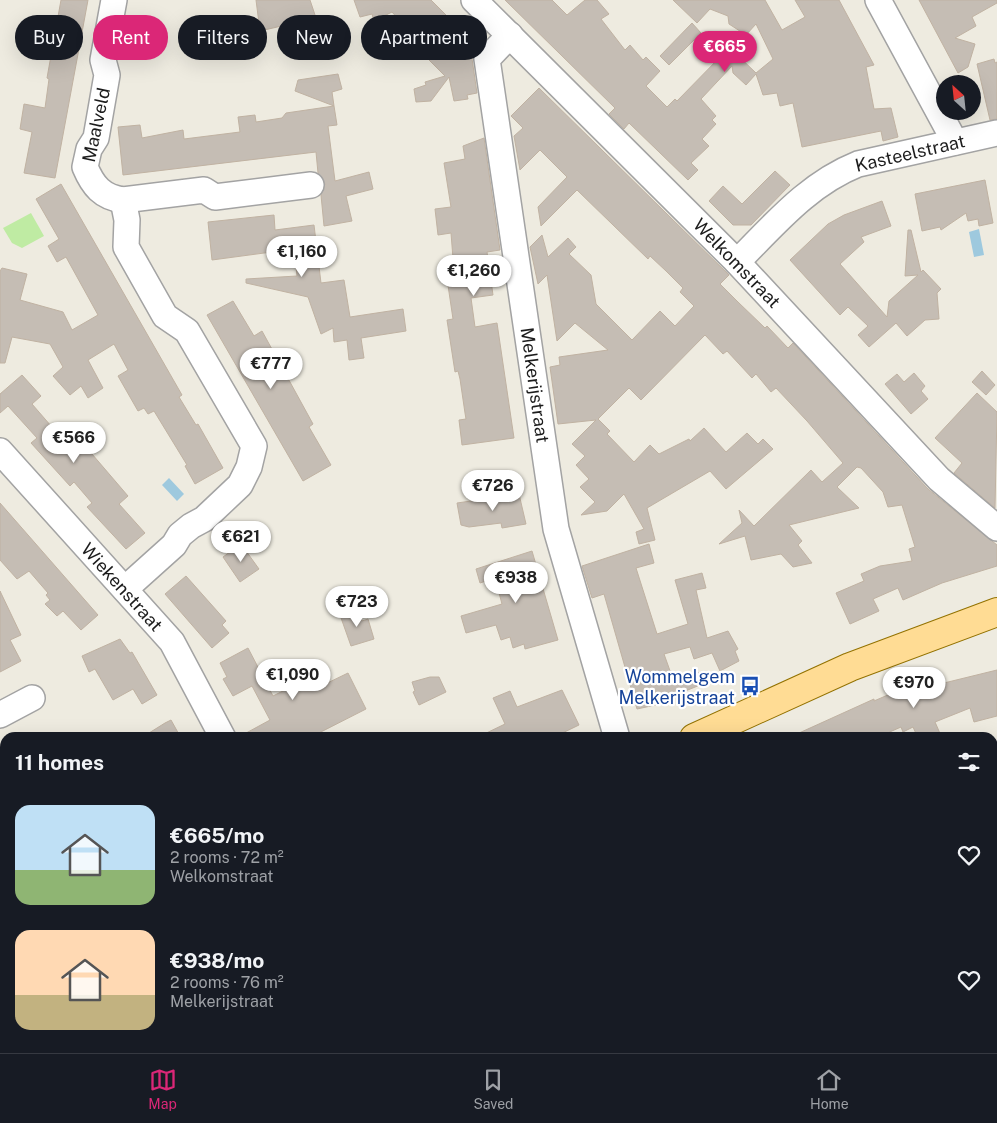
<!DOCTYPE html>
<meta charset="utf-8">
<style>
body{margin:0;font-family:"Public Sans",sans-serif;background:#242831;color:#f1f3f6;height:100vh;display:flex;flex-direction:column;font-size:19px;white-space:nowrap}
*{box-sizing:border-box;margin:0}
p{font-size:16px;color:#9ea1a6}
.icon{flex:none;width:28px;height:28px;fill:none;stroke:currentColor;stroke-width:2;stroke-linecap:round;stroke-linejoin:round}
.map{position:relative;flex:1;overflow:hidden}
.side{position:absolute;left:0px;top:732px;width:998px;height:321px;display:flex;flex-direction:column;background:#171b24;border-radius:15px 15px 0 0;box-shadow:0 5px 20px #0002}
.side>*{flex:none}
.top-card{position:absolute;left:15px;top:15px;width:500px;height:45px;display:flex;gap:10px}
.needle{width:32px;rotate:333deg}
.controls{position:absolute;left:936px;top:75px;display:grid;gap:10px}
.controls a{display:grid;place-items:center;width:45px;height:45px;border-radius:50%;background:#171b24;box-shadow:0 5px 20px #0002;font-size:25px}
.price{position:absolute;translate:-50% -42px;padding:0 11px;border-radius:18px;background:#fff;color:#222;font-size:16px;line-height:32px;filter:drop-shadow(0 1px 2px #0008)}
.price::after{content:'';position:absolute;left:50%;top:30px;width:15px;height:11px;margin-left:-8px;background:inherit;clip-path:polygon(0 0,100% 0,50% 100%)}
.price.on{background:#db2777;color:#fff}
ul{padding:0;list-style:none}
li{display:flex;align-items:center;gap:15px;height:125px;padding:0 15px}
li span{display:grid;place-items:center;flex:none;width:140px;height:100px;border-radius:15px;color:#555}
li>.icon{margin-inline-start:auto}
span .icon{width:60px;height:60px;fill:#fffc;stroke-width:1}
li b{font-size:21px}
h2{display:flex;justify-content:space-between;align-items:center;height:60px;padding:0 15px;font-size:21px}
.tag{padding:0 18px;border-radius:22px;background:#171b24;box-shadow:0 5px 20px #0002;font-size:18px;line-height:45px}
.tag.on{background:#db2777;color:#fff}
.menu{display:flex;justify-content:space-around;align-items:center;height:70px;border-top:1px solid #363941;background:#171b24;font-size:14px;color:#9ea1a6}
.menu a{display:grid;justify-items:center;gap:2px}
.menu .on{color:#db2777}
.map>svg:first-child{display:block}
</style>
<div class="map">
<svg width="997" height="1053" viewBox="0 0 997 1053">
<rect width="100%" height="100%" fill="#eeebe0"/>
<g fill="#bfeba3">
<polygon points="31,213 44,236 22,248 12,243 3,228"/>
<polygon points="997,854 997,938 992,928 993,856"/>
</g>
<g fill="#9ec9de">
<polygon points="979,229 984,255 974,257 969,232"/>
<polygon points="169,478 184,494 177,501 162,485"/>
</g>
<g fill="#c5bdb4" stroke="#c0b2a2">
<polygon points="61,0 88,0 55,178 24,173 32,132 20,129 24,104 45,108 49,79 47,78"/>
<polygon points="256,0 310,0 316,18 260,31"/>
<polygon points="354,0 431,0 469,38 477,93 467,95 468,99 454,101 449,77 431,101 416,102 414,89 426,85 425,82 445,76 411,42 417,40 392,12 374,21 372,14 360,17"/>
<polygon points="505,0 552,0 567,15 585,0 597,0 609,14 601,19 625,50 630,45 643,60 646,57 660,71 646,86 667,107 675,99 677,101 723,54 732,63 731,49 756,73 773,59 756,24 746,35 729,24 728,16 710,9 697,23 673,0 765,0 782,30 805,17 795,0 839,0 874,65 866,67 874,109 891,108 898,137 883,141 881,131 802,147 793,103 780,106 777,93 763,95 756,74 746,85 733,73 732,66 701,99 716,116 712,120 716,124 702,139 709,146 691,163 698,170 688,180 629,123 624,129 609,114 615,108"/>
<polygon points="919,0 997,0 997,3 972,17 976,26 955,38 975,44 968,67 958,73"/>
<polygon points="692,23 701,33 669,65 660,56"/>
<polygon points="994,59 995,63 997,62 997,119 990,120 977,64"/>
<polygon points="338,74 342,89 332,92 334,106 295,91 298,80"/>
<polygon points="539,88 729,275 720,284 738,302 765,328 767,326 788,348 793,343 928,489 997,545 997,566 942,583 903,600 898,588 873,599 879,611 850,624 836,593 864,581 861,574 880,566 912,561 909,549 915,547 902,505 888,507 883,492 861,468 857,467 837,487 859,508 789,525 802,541 798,545 812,563 793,567 781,554 751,560 745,536 719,544 742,523 739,510 754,526 811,470 822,482 843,463 807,421 776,388 771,392 756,374 752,378 727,351 723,354 705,335 641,400 629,388 598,419 610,431 607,434 634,462 650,445 659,454 689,439 690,441 704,428 726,452 747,433 758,444 763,439 773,449 726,489 710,471 647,508 655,540 639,544 636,532 644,529 624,494 607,511 581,515 595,502 580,487 589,479 576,465 585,456 572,444 596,420 558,424 550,367 560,365 559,357 608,350 575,323 557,341 547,275 538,284 530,247 542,235 548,257 568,238 576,247 569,254 591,275 596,304 632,340 660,311 675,326 694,306 680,292 683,288 666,271 650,256 648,259 577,190 541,226 538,207 567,177 540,150 520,170 514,136 523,128 511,116"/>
<polygon points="334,106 337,125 328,126 335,181 369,172 373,189 346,196 352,221 324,226 321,195 325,184 318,173 316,152 123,175 118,127 140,125 142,138 183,130 184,139 240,132 238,117 255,115 256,122 282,118 286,113"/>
<polygon points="484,138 500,250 487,252 493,295 471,298 475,327 497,323 514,438 462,445 459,420 466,419 465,413 460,379 458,371 455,372 447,320 453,319 446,272 454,271 451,233 438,235 435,209 451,207 444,163 465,159 463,146"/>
<polygon points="775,171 790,185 751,225 733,225 709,201 723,186 742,204"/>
<polygon points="985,180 993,223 979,226 978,219 968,221 966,213 941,230 940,227 922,231 915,194"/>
<polygon points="61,184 182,395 179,397 196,425 198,424 223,468 195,484 185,466 187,465 154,411 148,414 144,408 138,411 118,376 128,370 114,344 88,360 103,388 88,398 81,386 70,395 53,376 63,367 50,344 12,337 5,363 0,363 0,271 2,268 27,274 20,300 63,312 72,330 98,315 66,257 57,262 48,246 59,239 36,199"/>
<polygon points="882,201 891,226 861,237 864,242 840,264 887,317 889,301 918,275 905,276 908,230 911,230 921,272 923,270 941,289 937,293 939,319 925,320 907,336 896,323 869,347 858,335 868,326 848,307 840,315 790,260 828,224 844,215"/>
<polygon points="274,215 275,230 314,225 321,283 344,280 350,317 403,309 406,331 361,338 364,358 349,360 347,340 334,342 333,328 321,334 308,297 246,283 246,279 297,276 294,249 212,260 208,222"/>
<polygon points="233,301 254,336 262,331 313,424 309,427 331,465 303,481 207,315"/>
<polygon points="982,371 995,385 986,395 972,382"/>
<polygon points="914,373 925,386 921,391 928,399 911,414 885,384 897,374 904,382"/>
<polygon points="22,375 41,396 32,404 71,449 80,440 128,496 119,504 145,533 126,549 87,507 92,503 74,482 70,486 31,443 37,438 8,406 0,413 0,394"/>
<polygon points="977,393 997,412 995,508 954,473 962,463 935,438"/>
<polygon points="519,494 526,524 502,528 501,523 469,527 461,525 457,503"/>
<polygon points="0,503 98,615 81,630 63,611 57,616 45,604 50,600 46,595 48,593 29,571 17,579 0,560"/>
<polygon points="241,544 259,569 240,582 223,557"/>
<polygon points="649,544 654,563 636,568 657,634 688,624 675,580 702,573 706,588 696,590 707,638 728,631 738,649 735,651 739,661 720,671 712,653 694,659 690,647 664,654 674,682 701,672 705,683 673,696 674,701 637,709 604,594 592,598 582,566"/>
<polygon points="532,551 558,640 525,649 524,644 513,648 510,637 501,640 496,625 466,633 461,616 502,604 495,578 480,583 476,569"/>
<polygon points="186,576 226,621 222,625 229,633 212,648 165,594"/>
<polygon points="0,591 21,635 10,640 21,661 0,672"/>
<polygon points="357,609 362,621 368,619 374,639 351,646 340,615"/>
<polygon points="120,639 130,653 132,652 157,695 142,704 133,689 113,700 95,669 89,672 82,656"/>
<polygon points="248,648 273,696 307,679 313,690 348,673 366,709 309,738 237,738 270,720 252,686 233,696 223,679 227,677 220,663"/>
<polygon points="997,670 997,716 974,722 970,708 935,722 942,738 918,738 913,727 903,732 901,727 876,738 788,738 874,699 874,701 936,674 940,683 944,683"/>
<polygon points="430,677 439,677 446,692 419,705 413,692 415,691 412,682"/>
<polygon points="562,690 579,725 552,738 476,738 505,724 493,698 510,691 517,707"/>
<polygon points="171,720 181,738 141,738 165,723"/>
</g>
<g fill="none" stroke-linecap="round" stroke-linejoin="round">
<defs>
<g id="minor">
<path d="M114 0 103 60 107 75 96 138 89 149 85 167C93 186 102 197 123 200L204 190 215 197 311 185"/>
<polyline points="474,0 737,262 939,479 997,528"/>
<polyline points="878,0 955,142"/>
<polyline points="510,35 487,59 556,529 617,738"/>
<polyline points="123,200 127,220 126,247 165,316 187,331 254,446 249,467 240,485 204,519 191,526 180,535 174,545 125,589"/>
<path d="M737 262C775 224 808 184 858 164L997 133"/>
<polyline points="0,451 172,642 223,738"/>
<polyline points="0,715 32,698"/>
<polyline points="992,983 997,981"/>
<polyline points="361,1049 363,1053"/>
<polyline points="733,1049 735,1053"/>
<polyline points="814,1053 818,1049"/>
</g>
<g id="major">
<polyline points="694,738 850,667 997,612"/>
<polyline points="163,1053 168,1049"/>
</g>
</defs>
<use href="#minor" stroke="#a3a3a3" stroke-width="28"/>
<use href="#major" stroke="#937200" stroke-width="30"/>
<use href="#minor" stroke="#fff" stroke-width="25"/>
<use href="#major" stroke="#ffdc94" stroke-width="28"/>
</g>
<defs>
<symbol id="bus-bare" viewBox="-9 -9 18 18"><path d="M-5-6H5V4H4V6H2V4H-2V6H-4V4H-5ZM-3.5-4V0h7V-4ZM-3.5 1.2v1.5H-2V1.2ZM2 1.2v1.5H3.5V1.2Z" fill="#1a4fb4" stroke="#fff" stroke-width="2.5" paint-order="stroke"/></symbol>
</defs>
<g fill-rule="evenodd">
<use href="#bus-bare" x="736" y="672" width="28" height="28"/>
</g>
<g text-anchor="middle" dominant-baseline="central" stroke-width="4.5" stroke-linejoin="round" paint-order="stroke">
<g font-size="18" fill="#1c1c1c" stroke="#fff">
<text transform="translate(96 125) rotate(-78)">Maalveld</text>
<text transform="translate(910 153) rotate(-13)">Kasteelstraat</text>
<text transform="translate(737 263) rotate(46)">Welkomstraat</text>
<text transform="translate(535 385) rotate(82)">Melkerijstraat</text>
<text transform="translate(122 587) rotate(48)">Wiekenstraat</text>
</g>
<g font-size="18" fill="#164399" stroke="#fff" text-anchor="end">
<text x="735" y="676">Wommelgem<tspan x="735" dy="21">Melkerijstraat</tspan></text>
</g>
</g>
</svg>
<div class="controls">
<a><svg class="needle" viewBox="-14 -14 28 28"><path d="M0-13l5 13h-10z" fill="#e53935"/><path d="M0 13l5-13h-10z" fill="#9ea1a6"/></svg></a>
</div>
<b class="price on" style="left:725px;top:73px">€665</b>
<b class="price" style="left:302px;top:278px">€1,160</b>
<b class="price" style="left:474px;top:297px">€1,260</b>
<b class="price" style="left:271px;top:390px">€777</b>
<b class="price" style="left:74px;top:464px">€566</b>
<b class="price" style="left:493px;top:512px">€726</b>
<b class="price" style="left:241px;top:563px">€621</b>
<b class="price" style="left:516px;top:604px">€938</b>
<b class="price" style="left:357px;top:628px">€723</b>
<b class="price" style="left:293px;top:701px">€1,090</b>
<b class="price" style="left:914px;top:709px">€970</b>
<div class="top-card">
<a class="tag">Buy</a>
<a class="tag on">Rent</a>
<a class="tag">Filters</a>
<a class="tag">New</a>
<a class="tag">Apartment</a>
</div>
<section class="side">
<h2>11 homes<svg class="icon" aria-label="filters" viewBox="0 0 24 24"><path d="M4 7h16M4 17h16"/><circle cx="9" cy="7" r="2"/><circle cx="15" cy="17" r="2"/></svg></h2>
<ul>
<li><span style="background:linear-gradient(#bfe0f5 65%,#8fb573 0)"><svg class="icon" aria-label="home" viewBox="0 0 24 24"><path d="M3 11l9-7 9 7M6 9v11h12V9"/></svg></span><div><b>€665/mo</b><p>2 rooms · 72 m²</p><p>Welkomstraat</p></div><svg class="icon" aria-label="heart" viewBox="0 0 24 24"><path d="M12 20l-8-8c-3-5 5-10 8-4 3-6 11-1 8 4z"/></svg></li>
<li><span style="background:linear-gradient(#ffd9b3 65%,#c2b280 0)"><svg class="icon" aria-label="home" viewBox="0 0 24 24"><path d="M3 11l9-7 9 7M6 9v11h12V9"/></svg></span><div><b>€938/mo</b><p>2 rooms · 76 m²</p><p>Melkerijstraat</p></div><svg class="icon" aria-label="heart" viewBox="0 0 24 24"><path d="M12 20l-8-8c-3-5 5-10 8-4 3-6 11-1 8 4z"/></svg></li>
</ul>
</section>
</div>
<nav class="menu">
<a class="on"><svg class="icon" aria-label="map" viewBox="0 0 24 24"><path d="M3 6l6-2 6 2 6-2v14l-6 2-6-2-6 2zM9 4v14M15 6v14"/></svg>Map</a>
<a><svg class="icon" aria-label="saved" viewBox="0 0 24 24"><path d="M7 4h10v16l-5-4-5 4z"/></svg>Saved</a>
<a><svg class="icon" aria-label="home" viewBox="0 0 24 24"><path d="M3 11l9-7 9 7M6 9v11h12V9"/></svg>Home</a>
</nav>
